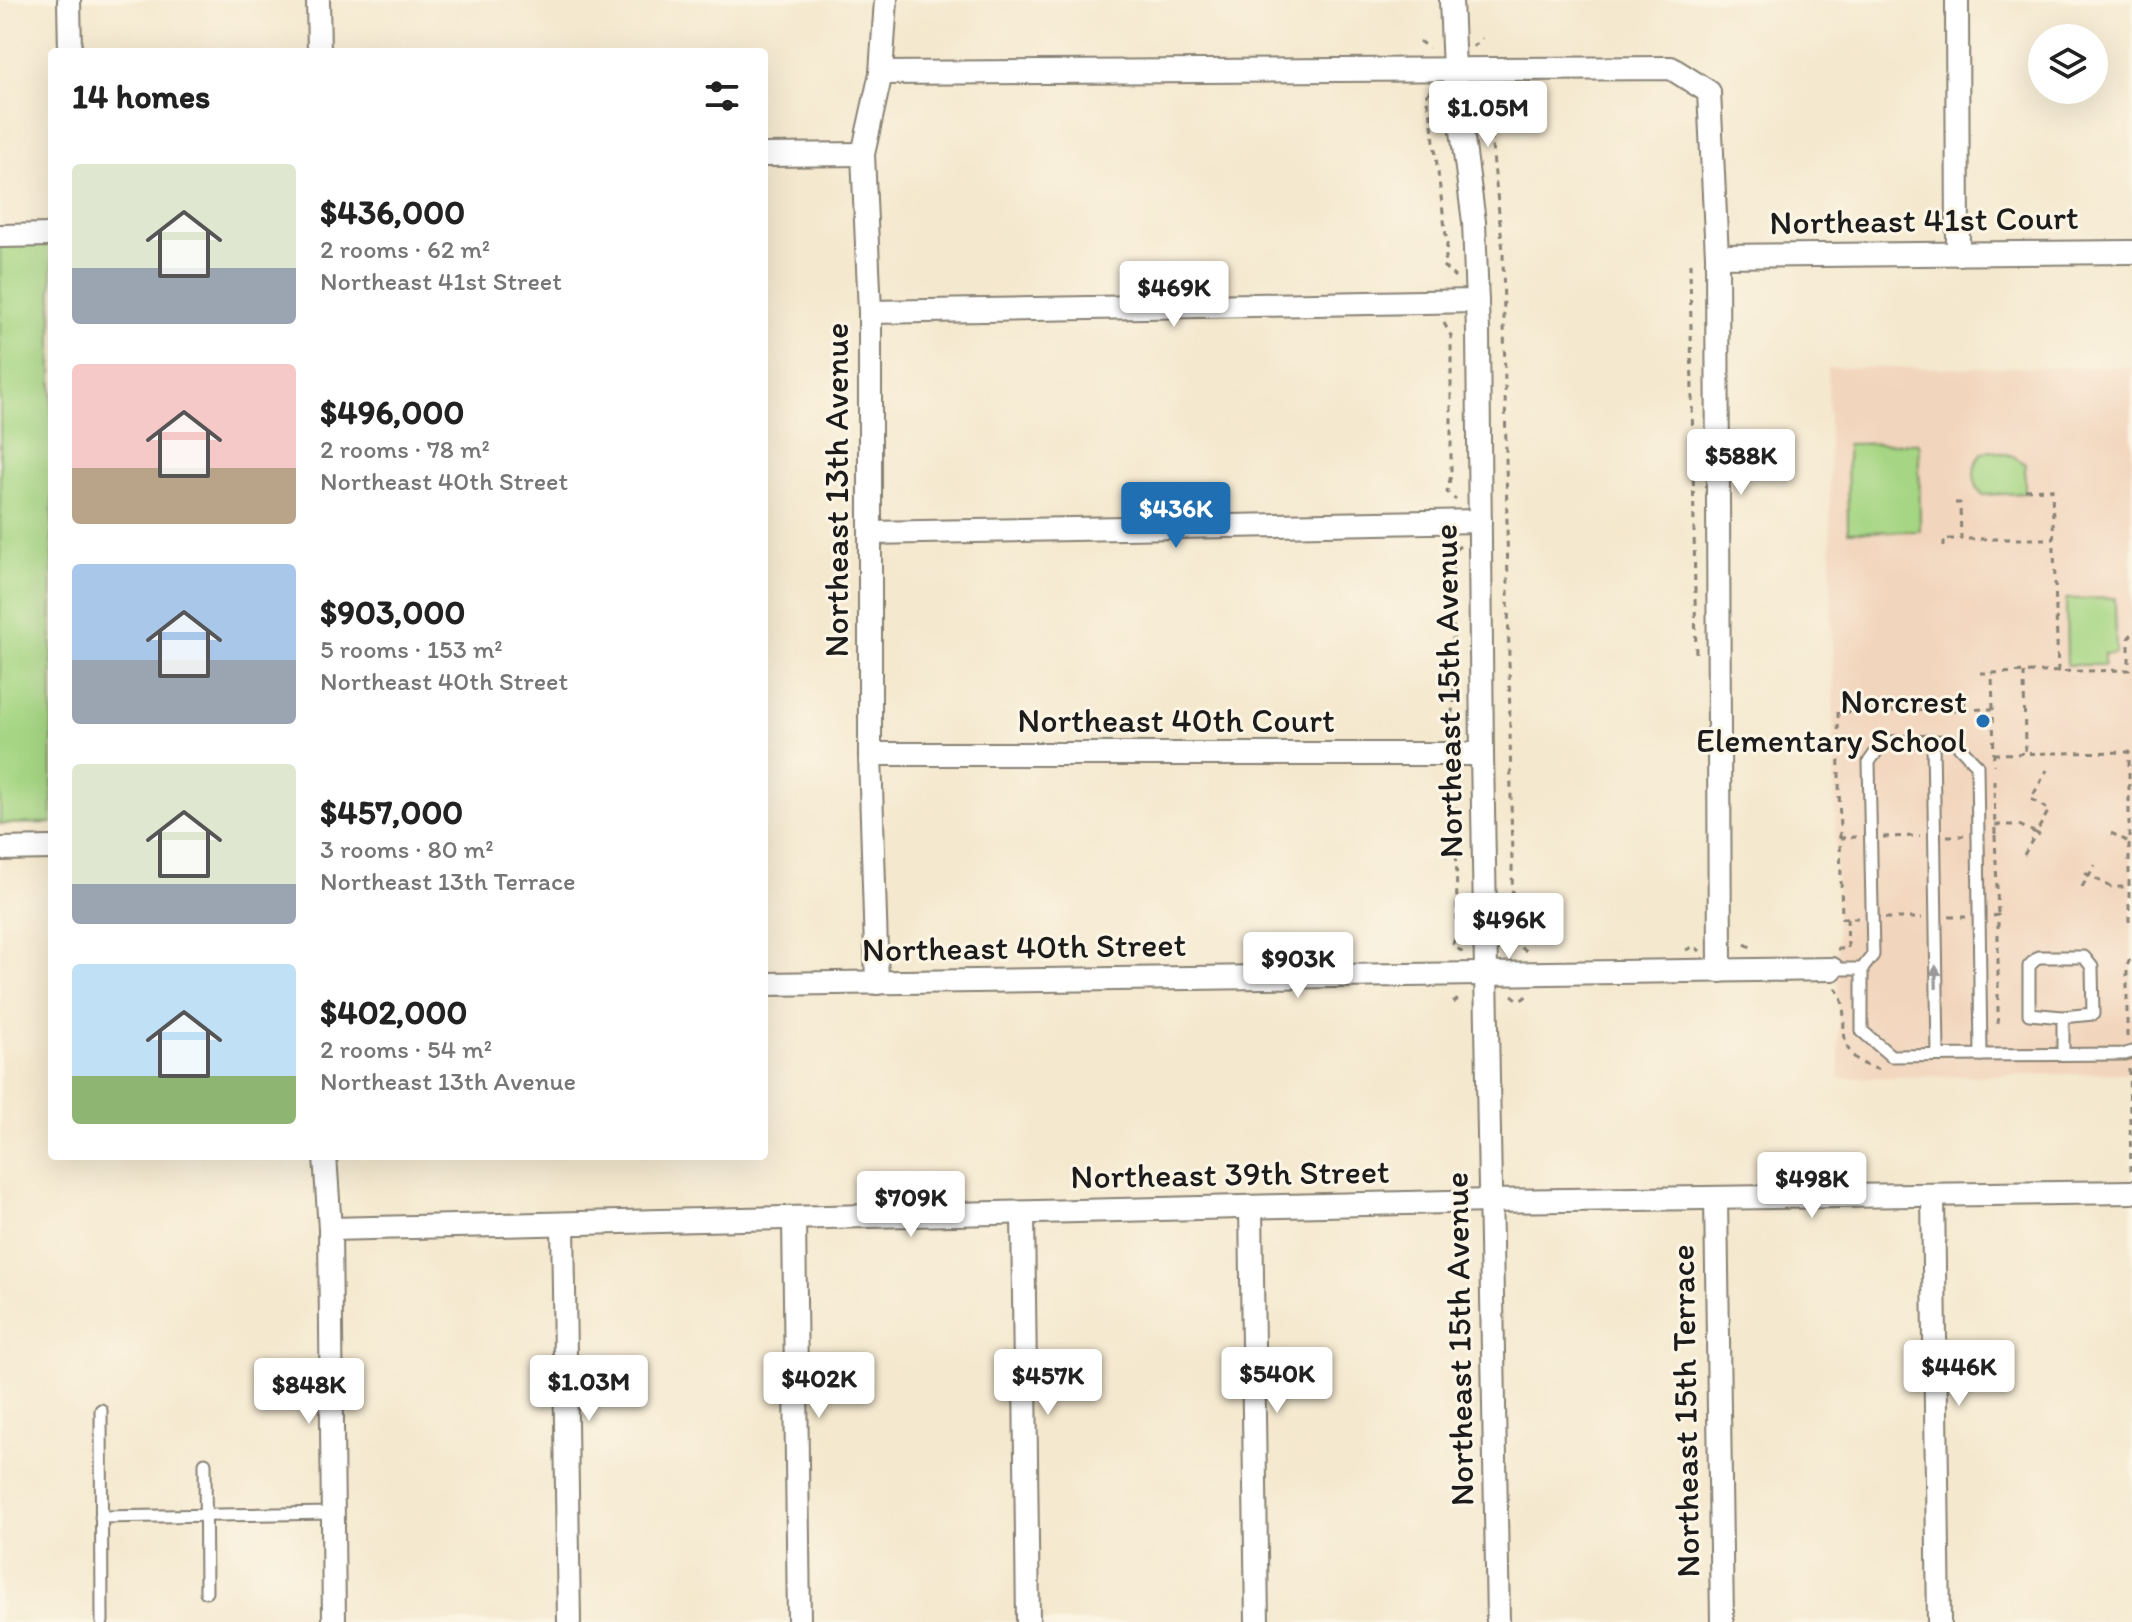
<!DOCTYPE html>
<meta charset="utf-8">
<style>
body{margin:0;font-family:Itim,sans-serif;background:#f6f6f6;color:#222;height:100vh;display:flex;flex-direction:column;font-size:30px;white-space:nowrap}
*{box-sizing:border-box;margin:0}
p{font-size:26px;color:#767676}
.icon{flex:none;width:44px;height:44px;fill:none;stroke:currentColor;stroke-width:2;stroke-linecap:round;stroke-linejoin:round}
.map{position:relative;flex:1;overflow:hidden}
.details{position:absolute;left:48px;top:48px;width:720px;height:1112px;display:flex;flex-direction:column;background:#fff;border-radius:8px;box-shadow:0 8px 32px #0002}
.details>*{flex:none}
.controls{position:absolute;left:2028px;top:24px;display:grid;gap:16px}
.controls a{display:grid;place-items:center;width:80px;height:80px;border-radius:50%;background:#fff;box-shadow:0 8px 32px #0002;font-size:40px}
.price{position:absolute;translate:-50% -68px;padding:0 18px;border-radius:8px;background:#fff;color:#222;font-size:26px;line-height:52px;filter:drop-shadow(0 2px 4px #0008)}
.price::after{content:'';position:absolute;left:50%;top:48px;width:24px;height:18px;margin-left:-12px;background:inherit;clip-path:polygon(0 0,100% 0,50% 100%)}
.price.selected{background:#1f6fb2;color:#fff}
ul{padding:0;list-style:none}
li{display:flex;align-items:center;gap:24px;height:200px;padding:0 24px}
li span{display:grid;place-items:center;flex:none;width:224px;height:160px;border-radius:8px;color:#555}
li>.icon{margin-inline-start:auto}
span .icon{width:96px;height:96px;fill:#fffc;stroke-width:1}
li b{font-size:34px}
h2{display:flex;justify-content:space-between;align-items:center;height:96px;padding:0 24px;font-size:34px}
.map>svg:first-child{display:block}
</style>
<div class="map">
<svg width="2132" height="1622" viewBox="0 0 2132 1622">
<rect width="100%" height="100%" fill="#fcf5e5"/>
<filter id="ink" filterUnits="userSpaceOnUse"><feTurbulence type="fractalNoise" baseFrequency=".0125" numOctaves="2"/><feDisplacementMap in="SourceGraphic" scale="16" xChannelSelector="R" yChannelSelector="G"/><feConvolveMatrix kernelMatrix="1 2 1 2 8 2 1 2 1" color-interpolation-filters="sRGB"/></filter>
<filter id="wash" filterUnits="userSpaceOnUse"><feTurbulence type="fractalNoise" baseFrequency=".006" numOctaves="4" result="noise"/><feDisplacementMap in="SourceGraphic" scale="32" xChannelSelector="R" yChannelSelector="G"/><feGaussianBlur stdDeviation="1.8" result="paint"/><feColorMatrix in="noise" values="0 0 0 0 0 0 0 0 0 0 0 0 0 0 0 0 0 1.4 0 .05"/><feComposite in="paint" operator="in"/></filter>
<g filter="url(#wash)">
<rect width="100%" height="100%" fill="#f4e8ce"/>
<polygon fill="#f2d5bd" points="2132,367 2132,1073 1839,1078 1828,368"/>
<g fill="#a6d683" stroke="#617950" stroke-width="2">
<polygon points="52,239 52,823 0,824 0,240"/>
<polygon points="1919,443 1920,531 1848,532 1847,444"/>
<path d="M1990 450 2013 456 2025 464V493L1983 495C1971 482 1972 467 1982 453Z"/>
<polygon points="2115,598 2116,654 2104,654 2104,665 2067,665 2066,599"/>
</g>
</g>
<g filter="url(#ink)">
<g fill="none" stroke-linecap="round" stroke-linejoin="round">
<defs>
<g id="service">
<polyline points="1933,741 1938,1055"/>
<polygon points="1954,741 1977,765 1981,1055 1891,1056 1862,1031 1862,969 1873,955 1869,762 1883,742"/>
<polyline points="1832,969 1862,969"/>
<polyline points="2063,1017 2029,1014 2029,966 2038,957 2084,957 2092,967 2093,1014 2063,1017 2063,1054"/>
<polyline points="1981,1055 2125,1054 2132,1052"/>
<polyline points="101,1410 102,1622"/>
<polyline points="205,1463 206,1592"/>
<polyline points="101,1517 333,1513"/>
</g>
<g id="minor">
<polyline points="69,0 70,52"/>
<polyline points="318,0 319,52"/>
<polyline points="1451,0 1454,70 1474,222 1478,331 1482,754 1498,1622"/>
<polyline points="1957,0 1958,254"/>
<polyline points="881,73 1671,68 1709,92 1717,256 1720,971"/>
<polyline points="764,155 863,154"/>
<polyline points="0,236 52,235"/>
<polyline points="1717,256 2132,252"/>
<polyline points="870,312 1477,301"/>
<polyline points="870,533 1480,521"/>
<polyline points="870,754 1482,754"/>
<polyline points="0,849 52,848"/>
<polyline points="877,983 870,754 870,312 863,154 881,73 886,0"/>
<polyline points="764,984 1832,969"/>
<polyline points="325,1156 330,1229 334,1622"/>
<polyline points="1933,1195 1939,1622"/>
<polyline points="1716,1198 1722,1622"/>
<polyline points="1251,1208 1257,1622"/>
<polyline points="1023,1213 1028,1622"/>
<polyline points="794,1219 799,1622"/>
<polyline points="563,1224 569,1622"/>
<polyline points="330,1229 1490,1201 2132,1192"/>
</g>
</defs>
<use href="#service" stroke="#888275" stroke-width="15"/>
<use href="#minor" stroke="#888275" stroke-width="26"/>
<g stroke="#888275" stroke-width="3" stroke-dasharray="6 6" stroke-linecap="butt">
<polyline points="1419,41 1429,48"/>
<polyline points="1473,47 1482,38"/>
<polyline points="1479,90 1487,98 1503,251 1513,932 1518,945 1527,952"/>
<polyline points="1430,91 1425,97 1430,109 1447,244 1446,256 1442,265 1455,277"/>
<polyline points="1690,263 1696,659"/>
<polyline points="1444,323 1451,336 1451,475 1447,492 1456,500"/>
<polyline points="2025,490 2052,489 2058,672"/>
<polyline points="1955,503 1960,503 1961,539 2054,539"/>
<polyline points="1460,546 1450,554 1452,563 1454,705 1450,717 1462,728"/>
<polyline points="1944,547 1944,539 1961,539"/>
<polyline points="1980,673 1992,673"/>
<polyline points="2024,673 2025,753"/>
<polyline points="1964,699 1965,710"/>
<polyline points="1993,709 1992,673 2129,670 2129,637 2132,634"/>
<polyline points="1993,754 2129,752 2129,922 2132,925"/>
<polyline points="1453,774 1450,777 1455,785 1456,795 1457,932 1453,944 1464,954"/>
<polyline points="1994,780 1995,835"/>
<polyline points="1995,825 2019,825 2036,833 2049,810 2031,799 2047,770"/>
<polyline points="2111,833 2129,842"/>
<polyline points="1995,835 1998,915"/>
<polyline points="1947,836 1964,836"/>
<polyline points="1883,837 1920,836"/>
<polyline points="1840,838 1838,712 1993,709 1994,765"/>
<polyline points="2024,855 2036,833 2040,835"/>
<polyline points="2085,873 2111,887 2129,887"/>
<polyline points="2082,887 2095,865"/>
<polyline points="1993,916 1998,915 1998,1027"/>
<polyline points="1949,917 1966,917"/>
<polyline points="1847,918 1842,918 1840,838 1856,837"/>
<polyline points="1885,918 1922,918"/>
<polyline points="1745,944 1754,949"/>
<polyline points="1837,949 1848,949 1847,918 1858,918"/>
<polyline points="1686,950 1694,946 1700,951"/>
<path d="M1835 988C1858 1011 1820 1058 1885 1071"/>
<polyline points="1512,995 1520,1001 1528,995"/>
<polyline points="1453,1003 1462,996"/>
<polyline points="2127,1037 2127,966 2132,954"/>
<polyline points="2129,1069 2131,1173"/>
</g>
<use href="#service" stroke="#fff" stroke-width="11"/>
<use href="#minor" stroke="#fff" stroke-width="22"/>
</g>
<defs><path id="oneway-solid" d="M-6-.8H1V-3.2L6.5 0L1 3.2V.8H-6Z" transform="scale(2)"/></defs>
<use fill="#999" href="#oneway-solid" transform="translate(1936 977) rotate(-91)"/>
</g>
<circle fill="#1f6fb2" stroke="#fcf5e5" stroke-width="3" cx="1983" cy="721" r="8"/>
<g text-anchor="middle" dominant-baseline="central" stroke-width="6" stroke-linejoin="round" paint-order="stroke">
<g font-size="34" fill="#1c1c1c" stroke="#fcf5e5">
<text transform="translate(1924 220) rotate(-1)">Northeast 41st Court</text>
<text transform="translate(836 490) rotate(-90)">Northeast 13th Avenue</text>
<text transform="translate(1448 691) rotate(-91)">Northeast 15th Avenue</text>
<text x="1176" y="720">Northeast 40th Court</text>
<text transform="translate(1024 947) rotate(-1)">Northeast 40th Street</text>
<text transform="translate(1230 1174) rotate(-1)">Northeast 39th Street</text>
<text transform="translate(1459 1339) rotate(-91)">Northeast 15th Avenue</text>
<text transform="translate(1685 1411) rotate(-91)">Northeast 15th Terrace</text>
</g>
<g font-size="34" fill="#1c1c1c" stroke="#fcf5e5" text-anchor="end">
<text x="1967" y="701">Norcrest<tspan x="1967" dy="39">Elementary School</tspan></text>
</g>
</g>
</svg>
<div class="controls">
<a><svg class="icon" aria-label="layers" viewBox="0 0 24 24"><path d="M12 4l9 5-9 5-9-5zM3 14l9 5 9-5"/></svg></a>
</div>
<b class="price" style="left:1488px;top:149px">$1.05M</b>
<b class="price" style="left:1174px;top:329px">$469K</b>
<b class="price" style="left:1741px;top:497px">$588K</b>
<b class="price selected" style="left:1176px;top:550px">$436K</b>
<b class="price" style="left:1509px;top:961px">$496K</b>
<b class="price" style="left:1298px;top:1000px">$903K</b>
<b class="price" style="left:1812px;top:1220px">$498K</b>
<b class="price" style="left:911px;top:1239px">$709K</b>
<b class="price" style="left:1959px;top:1408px">$446K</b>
<b class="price" style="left:1277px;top:1415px">$540K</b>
<b class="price" style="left:1048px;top:1417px">$457K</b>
<b class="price" style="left:819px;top:1420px">$402K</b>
<b class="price" style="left:589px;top:1423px">$1.03M</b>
<b class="price" style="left:309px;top:1426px">$848K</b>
<section class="details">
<h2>14 homes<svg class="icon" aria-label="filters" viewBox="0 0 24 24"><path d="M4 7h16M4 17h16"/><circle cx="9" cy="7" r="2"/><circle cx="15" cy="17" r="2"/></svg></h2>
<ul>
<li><span style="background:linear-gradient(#dfe7d0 65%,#9aa5b1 0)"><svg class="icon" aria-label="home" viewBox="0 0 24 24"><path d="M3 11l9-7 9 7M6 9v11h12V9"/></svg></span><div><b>$436,000</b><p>2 rooms · 62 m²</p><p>Northeast 41st Street</p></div></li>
<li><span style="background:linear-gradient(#f6c9c9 65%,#b9a48a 0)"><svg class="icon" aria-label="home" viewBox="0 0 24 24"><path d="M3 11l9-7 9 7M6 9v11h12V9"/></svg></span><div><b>$496,000</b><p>2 rooms · 78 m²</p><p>Northeast 40th Street</p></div></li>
<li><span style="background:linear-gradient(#a9c7e8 60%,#9aa5b1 0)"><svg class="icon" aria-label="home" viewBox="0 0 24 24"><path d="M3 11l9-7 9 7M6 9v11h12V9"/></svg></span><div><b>$903,000</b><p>5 rooms · 153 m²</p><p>Northeast 40th Street</p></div></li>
<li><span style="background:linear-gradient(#dfe7d0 75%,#9aa5b1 0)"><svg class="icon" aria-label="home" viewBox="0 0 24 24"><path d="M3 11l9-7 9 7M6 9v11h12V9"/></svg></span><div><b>$457,000</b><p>3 rooms · 80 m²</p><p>Northeast 13th Terrace</p></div></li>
<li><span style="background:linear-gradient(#bfe0f5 70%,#8fb573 0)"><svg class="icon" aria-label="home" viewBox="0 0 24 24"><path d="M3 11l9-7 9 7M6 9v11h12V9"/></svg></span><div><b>$402,000</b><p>2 rooms · 54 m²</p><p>Northeast 13th Avenue</p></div></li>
</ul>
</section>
</div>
